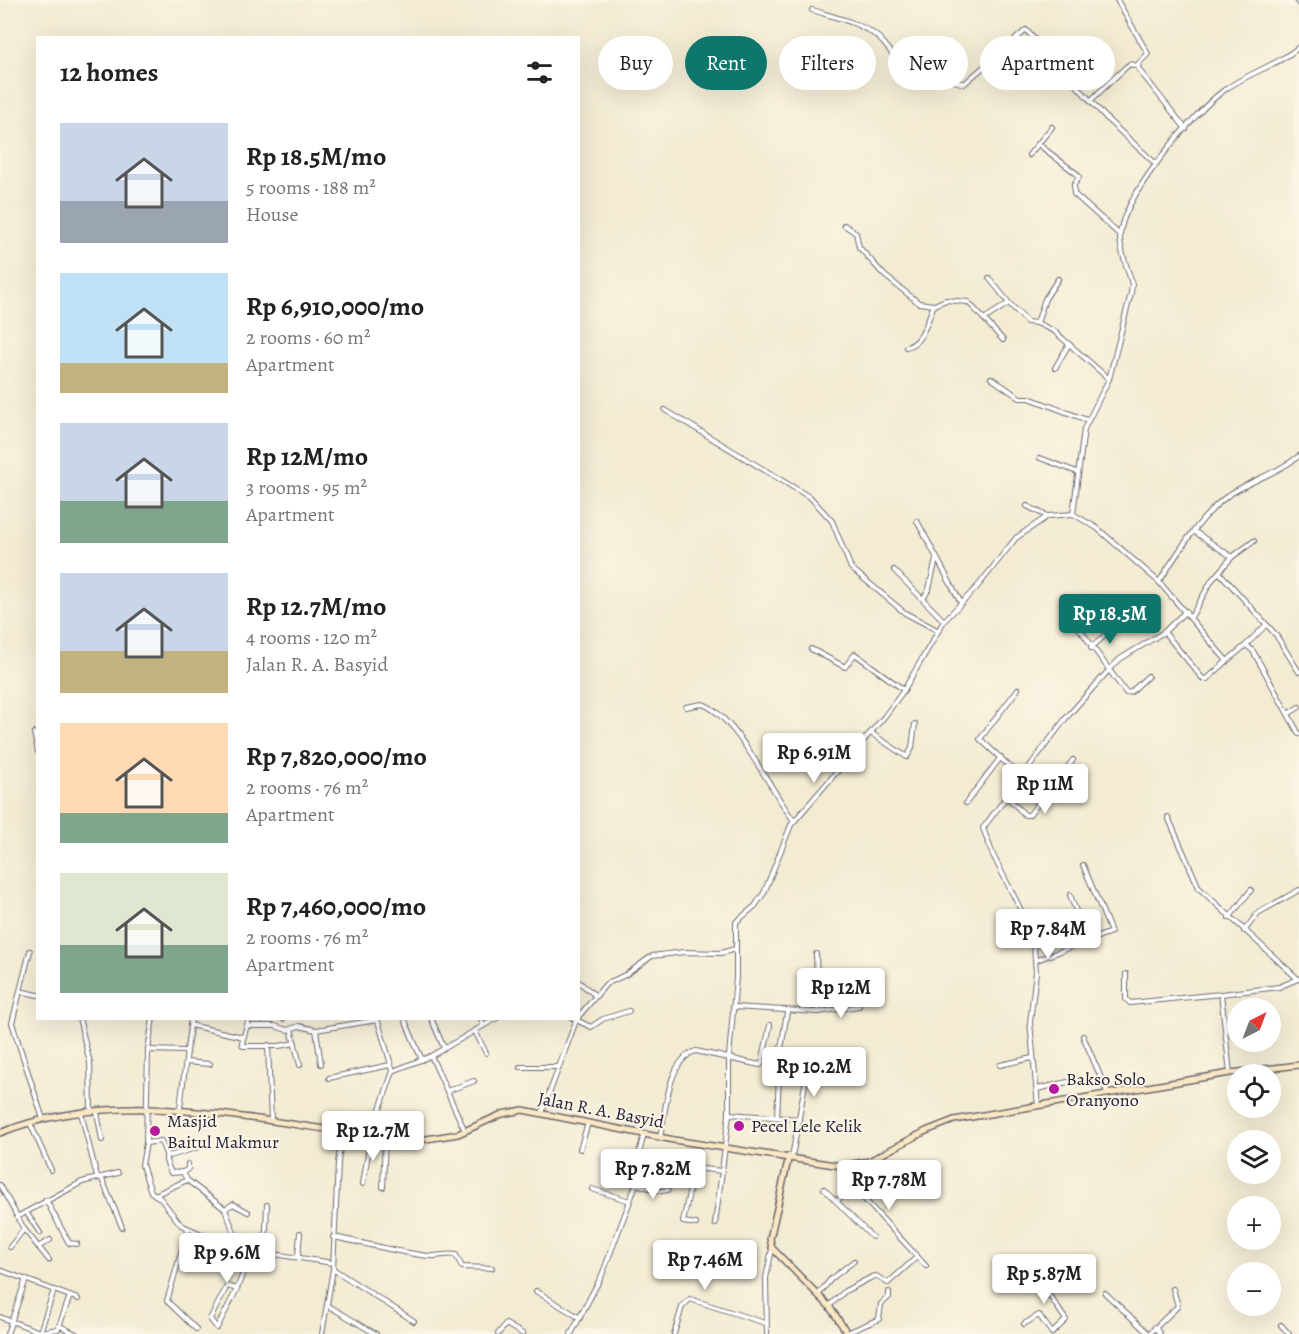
<!DOCTYPE html>
<meta charset="utf-8">
<style>
body{margin:0;font-family:Alegreya,serif;background:#f6f6f6;color:#222;height:100vh;display:flex;flex-direction:column;font-size:22px;white-space:nowrap}
*{box-sizing:border-box;margin:0}
p{font-size:20px;color:#767676}
.icon{flex:none;width:33px;height:33px;fill:none;stroke:currentColor;stroke-width:2;stroke-linecap:round;stroke-linejoin:round}
.map{position:relative;flex:1;overflow:hidden}
.panel{position:absolute;left:36px;top:36px;width:544px;height:984px;display:flex;flex-direction:column;background:#fff;border-radius:0px;box-shadow:0 6px 24px #0002}
.panel>*{flex:none}
.banner{position:absolute;left:598px;top:36px;width:570px;height:54px;display:flex;gap:12px}
.needle{width:39px;rotate:42deg}
.controls{position:absolute;left:1227px;top:998px;display:grid;gap:12px}
.controls a{display:grid;place-items:center;width:54px;height:54px;border-radius:50%;background:#fff;box-shadow:0 6px 24px #0002;font-size:30px}
.price{position:absolute;translate:-50% -51px;padding:0 14px;border-radius:6px;background:#fff;color:#222;font-size:20px;line-height:39px;filter:drop-shadow(0 2px 3px #0008)}
.price::after{content:'';position:absolute;left:50%;top:36px;width:18px;height:14px;margin-left:-9px;background:inherit;clip-path:polygon(0 0,100% 0,50% 100%)}
.price.active{background:#0f766e;color:#fff}
ul{padding:0;list-style:none}
li{display:flex;align-items:center;gap:18px;height:150px;padding:0 24px}
li span{display:grid;place-items:center;flex:none;width:168px;height:120px;border-radius:0px;color:#555}
li>.icon{margin-inline-start:auto}
span .icon{width:72px;height:72px;fill:#fffc;stroke-width:1}
li b{font-size:26px}
h2{display:flex;justify-content:space-between;align-items:center;height:72px;padding:0 24px;font-size:26px}
.tag{padding:0 21px;border-radius:27px;background:#fff;box-shadow:0 6px 24px #0002;font-size:21px;line-height:54px}
.tag.active{background:#0f766e;color:#fff}
.map>svg:first-child{display:block}
</style>
<div class="map">
<svg width="1299" height="1334" viewBox="0 0 1299 1334">
<rect width="100%" height="100%" fill="#fcf5e5"/>
<filter id="ink" filterUnits="userSpaceOnUse"><feTurbulence type="fractalNoise" baseFrequency=".0167" numOctaves="2"/><feDisplacementMap in="SourceGraphic" scale="12" xChannelSelector="R" yChannelSelector="G"/><feConvolveMatrix kernelMatrix="1 2 1 2 8 2 1 2 1" color-interpolation-filters="sRGB"/></filter>
<filter id="wash" filterUnits="userSpaceOnUse"><feTurbulence type="fractalNoise" baseFrequency=".008" numOctaves="4" result="noise"/><feDisplacementMap in="SourceGraphic" scale="24" xChannelSelector="R" yChannelSelector="G"/><feGaussianBlur stdDeviation="1.35" result="paint"/><feColorMatrix in="noise" values="0 0 0 0 0 0 0 0 0 0 0 0 0 0 0 0 0 1.4 0 .05"/><feComposite in="paint" operator="in"/></filter>
<g filter="url(#wash)">
<rect width="100%" height="100%" fill="#f3ebd2"/>
</g>
<g filter="url(#ink)">
<g fill="none" stroke-linecap="round" stroke-linejoin="round">
<defs>
<g id="street">
<polyline points="1117,0 1148,54 1138,64 1139,70 1186,129"/>
<polyline points="1297,0 1299,4"/>
<path d="M812 10C834 17 855 21 874 34 898 50 907 99 946 78L964 84 1026 30 1109 121 1155 163"/>
<polyline points="1090,101 1126,67 1130,64 1137,66"/>
<polyline points="1038,144 1077,174 1079,177 1074,185 1074,194 1120,235"/>
<polyline points="1029,155 1052,127"/>
<polyline points="844,225 856,233 859,247 884,275 919,303 934,305 946,300 968,302 984,319 1009,303 1027,322 1037,323"/>
<polyline points="989,278 1009,303"/>
<polyline points="1058,279 1045,299 1037,323 1054,331 1109,379"/>
<polyline points="984,319 1003,340"/>
<path d="M906 347C923 344 927 320 934 305"/>
<polyline points="1055,368 1069,344"/>
<polyline points="991,378 1020,398 1029,398 1087,420"/>
<polyline points="665,410 811,498 832,521 851,568 905,613 937,630"/>
<polyline points="1040,458 1077,472"/>
<polyline points="1027,506 1047,516"/>
<path d="M1073 514 1084 429 1109 379 1131 293 1132 285C1129 270 1119 251 1120 235 1122 198 1193 113 1223 91 1247 73 1277 66 1299 47"/>
<polyline points="1073,514 1097,528 1159,582 1227,661 1246,645 1253,651 1299,734"/>
<polyline points="917,521 961,603"/>
<polyline points="1232,557 1254,541"/>
<polyline points="894,570 944,621"/>
<polyline points="1219,572 1276,635 1299,672"/>
<path d="M1159 582C1176 555 1200 517 1226 497 1246 482 1277 474 1299 456"/>
<polyline points="923,599 929,589 936,559"/>
<polyline points="1191,617 1212,580 1232,557 1195,532"/>
<polyline points="1079,628 1126,693 1131,692 1148,676"/>
<polyline points="1164,632 1203,679 1207,679 1227,661"/>
<polyline points="1246,645 1266,625"/>
<polyline points="1091,648 1114,627"/>
<polyline points="811,649 845,667 855,654 904,690"/>
<polyline points="1018,689 980,739 1021,777"/>
<path d="M686 707 702 704C734 713 773 794 794 821"/>
<polyline points="1288,714 1299,707"/>
<polyline points="34,733 38,752"/>
<polyline points="871,733 907,757 912,748 915,724"/>
<polyline points="1006,796 1025,815 1029,815 1073,760"/>
<polyline points="966,803 1001,757"/>
<polyline points="1168,817 1199,888 1298,979"/>
<polyline points="1070,895 1087,940"/>
<polyline points="1229,918 1251,890"/>
<polyline points="1244,931 1258,913 1299,890"/>
<polyline points="30,951 12,1023 43,1119"/>
<polyline points="1037,960 1111,932 1083,865"/>
<polyline points="1126,974 1126,999 1130,1003 1221,994 1230,1073"/>
<polyline points="579,982 596,996"/>
<polyline points="20,991 38,995"/>
<polyline points="1221,994 1279,987 1298,979"/>
<polyline points="733,1007 818,1012 816,954"/>
<polyline points="818,1012 859,1006"/>
<polyline points="579,1016 606,984 627,974 652,956 684,952 721,953 735,949"/>
<polyline points="79,1018 90,1063 91,1111"/>
<polyline points="153,1018 148,1050 146,1143 142,1165 151,1192 160,1198 181,1225 222,1243 241,1249 333,1263"/>
<polyline points="249,1018 242,1043 243,1046 279,1046 295,1043"/>
<polyline points="282,1018 283,1019"/>
<polyline points="404,1018 422,1060"/>
<polyline points="431,1018 444,1048"/>
<polyline points="481,1018 483,1026"/>
<polyline points="572,1018 591,1027 603,1019 629,1011"/>
<polyline points="190,1025 243,1037"/>
<polyline points="247,1026 275,1026 287,1030 299,1026 316,1030"/>
<polyline points="291,1029 300,1065"/>
<polyline points="475,1031 486,1053"/>
<polyline points="1083,1036 1108,1094"/>
<polyline points="268,1045 271,1121"/>
<polyline points="148,1050 186,1051"/>
<polyline points="431,1056 465,1131"/>
<polyline points="186,1062 210,1064"/>
<polyline points="321,1064 316,1030 377,1020"/>
<polyline points="1000,1065 1032,1058"/>
<polyline points="520,1067 559,1067"/>
<polyline points="393,1071 431,1056 497,1018"/>
<polyline points="329,1078 390,1065"/>
<polyline points="1037,1089 1068,1082"/>
<polyline points="447,1091 474,1081"/>
<polyline points="1038,1106 1030,1022 1036,972 1033,934 993,855 983,828 1066,718 1109,670 1120,659 1164,632 1186,611"/>
<polyline points="180,1108 191,1018"/>
<polyline points="97,1112 102,1140"/>
<polyline points="81,1113 97,1177"/>
<polyline points="542,1113 577,1018"/>
<polyline points="729,1114 799,1119"/>
<polyline points="777,1117 780,1055 787,1012"/>
<polyline points="30,1123 51,1170"/>
<path d="M660 1137C666 1112 667 1060 696 1051L760 1065 762 1063 770 1025"/>
<polyline points="146,1143 161,1141 165,1152 170,1156 199,1147"/>
<polyline points="580,1149 588,1123"/>
<polyline points="166,1154 166,1161 171,1173 183,1172 187,1180 225,1209 240,1248"/>
<polyline points="792,1157 807,1073"/>
<polyline points="841,1166 853,1187 926,1266"/>
<polyline points="722,1171 729,1114 729,1056 736,978 736,922 755,906 764,893 791,825 884,717 904,690 944,621 978,586 1016,538 1048,516 1073,514"/>
<polyline points="183,1172 188,1169 188,1164"/>
<polyline points="101,1177 122,1227"/>
<polyline points="363,1184 371,1135 393,1071 377,1018"/>
<polyline points="636,1184 661,1191 668,1190"/>
<polyline points="0,1185 24,1229 49,1260"/>
<polyline points="383,1187 385,1137"/>
<polyline points="592,1189 630,1201"/>
<polyline points="824,1189 872,1237"/>
<polyline points="155,1195 187,1180"/>
<polyline points="46,1200 69,1243 77,1244"/>
<polyline points="837,1201 853,1187"/>
<polyline points="225,1209 233,1204 248,1212"/>
<polyline points="26,1212 40,1233"/>
<polyline points="17,1217 82,1182 118,1173"/>
<polyline points="696,1224 683,1222 694,1168 722,1171 715,1224"/>
<polyline points="188,1229 167,1301 196,1329"/>
<path d="M333 1237C365 1243 396 1252 428 1256 438 1257 446 1253 456 1255L462 1267 492 1268"/>
<polyline points="10,1247 24,1229"/>
<polyline points="38,1247 50,1240"/>
<polyline points="265,1252 267,1205"/>
<polyline points="298,1257 300,1233"/>
<polyline points="333,1269 414,1321"/>
<polyline points="0,1270 78,1299"/>
<polyline points="1043,1286 1066,1320 1052,1333"/>
<polyline points="237,1289 227,1286 210,1319 217,1328 237,1289 251,1251"/>
<polyline points="536,1291 580,1318"/>
<polyline points="1105,1293 1149,1334"/>
<polyline points="818,1295 831,1279 854,1261"/>
<polyline points="327,1305 376,1334"/>
<polyline points="829,1306 845,1291 872,1277 876,1276 888,1283 917,1257"/>
<polyline points="0,1317 40,1332 54,1290"/>
<polyline points="1024,1324 1039,1315 1052,1333"/>
<polyline points="1281,1325 1289,1334"/>
<polyline points="60,1326 76,1334"/>
<polyline points="1155,1327 1160,1334"/>
<polyline points="40,1332 58,1329 70,1296"/>
<polyline points="847,1333 879,1319 881,1304 889,1297 889,1292"/>
<polyline points="7,1334 26,1279"/>
<polyline points="322,1334 333,1269 338,1163 342,1131"/>
<polyline points="498,1334 506,1324 523,1334"/>
<polyline points="571,1334 602,1275 630,1201 636,1184 636,1165 644,1134"/>
<polyline points="674,1334 682,1307 690,1299 765,1323"/>
<polyline points="767,1334 766,1278 772,1249"/>
<polyline points="1149,1334 1178,1306 1173,1289"/>
</g>
<g id="secondary">
<path d="M0 1133C135 1079 281 1131 420 1140L458 1134 502 1114 523 1110 674 1140 841 1166 869 1161 926 1131 954 1120 1230 1073 1299 1065"/>
<polyline points="789,1156 770,1239 772,1248 829,1306 848,1334"/>
</g>
</defs>
<use href="#street" stroke="#6b6870" stroke-width="6"/>
<use href="#secondary" stroke="#6b6870" stroke-width="8"/>
<use href="#street" stroke="#fff" stroke-width="4"/>
<use href="#secondary" stroke="#fae7c3" stroke-width="5"/>
</g>
</g>
<g fill="#b5179e" stroke="#fcf5e5" stroke-width="2">
<circle cx="1054" cy="1089" r="6"/>
<circle cx="739" cy="1126" r="6"/>
<circle cx="155" cy="1131" r="6"/>
</g>
<g text-anchor="middle" dominant-baseline="central" stroke-width="4.5" stroke-linejoin="round" paint-order="stroke">
<g font-size="18" fill="#22223b" stroke="#fcf5e5" text-anchor="start">
<text x="1066" y="1079">Bakso Solo<tspan x="1066" dy="21">Oranyono</tspan></text>
<text x="167" y="1121">Masjid<tspan x="167" dy="21">Baitul Makmur</tspan></text>
<text x="751" y="1126">Pecel Lele Kelik</text>
</g>
<g font-size="18" fill="#22223b" stroke="#fcf5e5">
<text transform="translate(601 1110) rotate(11)">Jalan R. A. Basyid</text>
</g>
</g>
</svg>
<div class="controls">
<a><svg class="needle" viewBox="-14 -14 28 28"><path d="M0-13l5 13h-10z" fill="#e53935"/><path d="M0 13l5-13h-10z" fill="#767676"/></svg></a>
<a><svg class="icon" aria-label="locate" viewBox="0 0 24 24"><circle cx="12" cy="12" r="6"/><path d="M12 2v4M12 18v4M2 12h4M18 12h4"/></svg></a>
<a><svg class="icon" aria-label="layers" viewBox="0 0 24 24"><path d="M12 4l9 5-9 5-9-5zM3 14l9 5 9-5"/></svg></a>
<a>+</a>
<a>−</a>
</div>
<b class="price active" style="left:1110px;top:645px">Rp 18.5M</b>
<b class="price" style="left:814px;top:784px">Rp 6.91M</b>
<b class="price" style="left:1045px;top:815px">Rp 11M</b>
<b class="price" style="left:1048px;top:960px">Rp 7.84M</b>
<b class="price" style="left:841px;top:1019px">Rp 12M</b>
<b class="price" style="left:814px;top:1098px">Rp 10.2M</b>
<b class="price" style="left:373px;top:1162px">Rp 12.7M</b>
<b class="price" style="left:653px;top:1200px">Rp 7.82M</b>
<b class="price" style="left:889px;top:1211px">Rp 7.78M</b>
<b class="price" style="left:227px;top:1284px">Rp 9.6M</b>
<b class="price" style="left:705px;top:1291px">Rp 7.46M</b>
<b class="price" style="left:1044px;top:1305px">Rp 5.87M</b>
<div class="banner">
<a class="tag">Buy</a>
<a class="tag active">Rent</a>
<a class="tag">Filters</a>
<a class="tag">New</a>
<a class="tag">Apartment</a>
</div>
<section class="panel">
<h2>12 homes<svg class="icon" aria-label="filters" viewBox="0 0 24 24"><path d="M4 7h16M4 17h16"/><circle cx="9" cy="7" r="2"/><circle cx="15" cy="17" r="2"/></svg></h2>
<ul>
<li><span style="background:linear-gradient(#c9d6e8 65%,#9aa5b1 0)"><svg class="icon" aria-label="home" viewBox="0 0 24 24"><path d="M3 11l9-7 9 7M6 9v11h12V9"/></svg></span><div><b>Rp 18.5M/mo</b><p>5 rooms · 188 m²</p><p>House</p></div></li>
<li><span style="background:linear-gradient(#bfe0f5 75%,#c2b280 0)"><svg class="icon" aria-label="home" viewBox="0 0 24 24"><path d="M3 11l9-7 9 7M6 9v11h12V9"/></svg></span><div><b>Rp 6,910,000/mo</b><p>2 rooms · 60 m²</p><p>Apartment</p></div></li>
<li><span style="background:linear-gradient(#c9d6e8 65%,#7fa58c 0)"><svg class="icon" aria-label="home" viewBox="0 0 24 24"><path d="M3 11l9-7 9 7M6 9v11h12V9"/></svg></span><div><b>Rp 12M/mo</b><p>3 rooms · 95 m²</p><p>Apartment</p></div></li>
<li><span style="background:linear-gradient(#c9d6e8 65%,#c2b280 0)"><svg class="icon" aria-label="home" viewBox="0 0 24 24"><path d="M3 11l9-7 9 7M6 9v11h12V9"/></svg></span><div><b>Rp 12.7M/mo</b><p>4 rooms · 120 m²</p><p>Jalan R. A. Basyid</p></div></li>
<li><span style="background:linear-gradient(#ffd9b3 75%,#7fa58c 0)"><svg class="icon" aria-label="home" viewBox="0 0 24 24"><path d="M3 11l9-7 9 7M6 9v11h12V9"/></svg></span><div><b>Rp 7,820,000/mo</b><p>2 rooms · 76 m²</p><p>Apartment</p></div></li>
<li><span style="background:linear-gradient(#dfe7d0 60%,#7fa58c 0)"><svg class="icon" aria-label="home" viewBox="0 0 24 24"><path d="M3 11l9-7 9 7M6 9v11h12V9"/></svg></span><div><b>Rp 7,460,000/mo</b><p>2 rooms · 76 m²</p><p>Apartment</p></div></li>
</ul>
</section>
</div>
